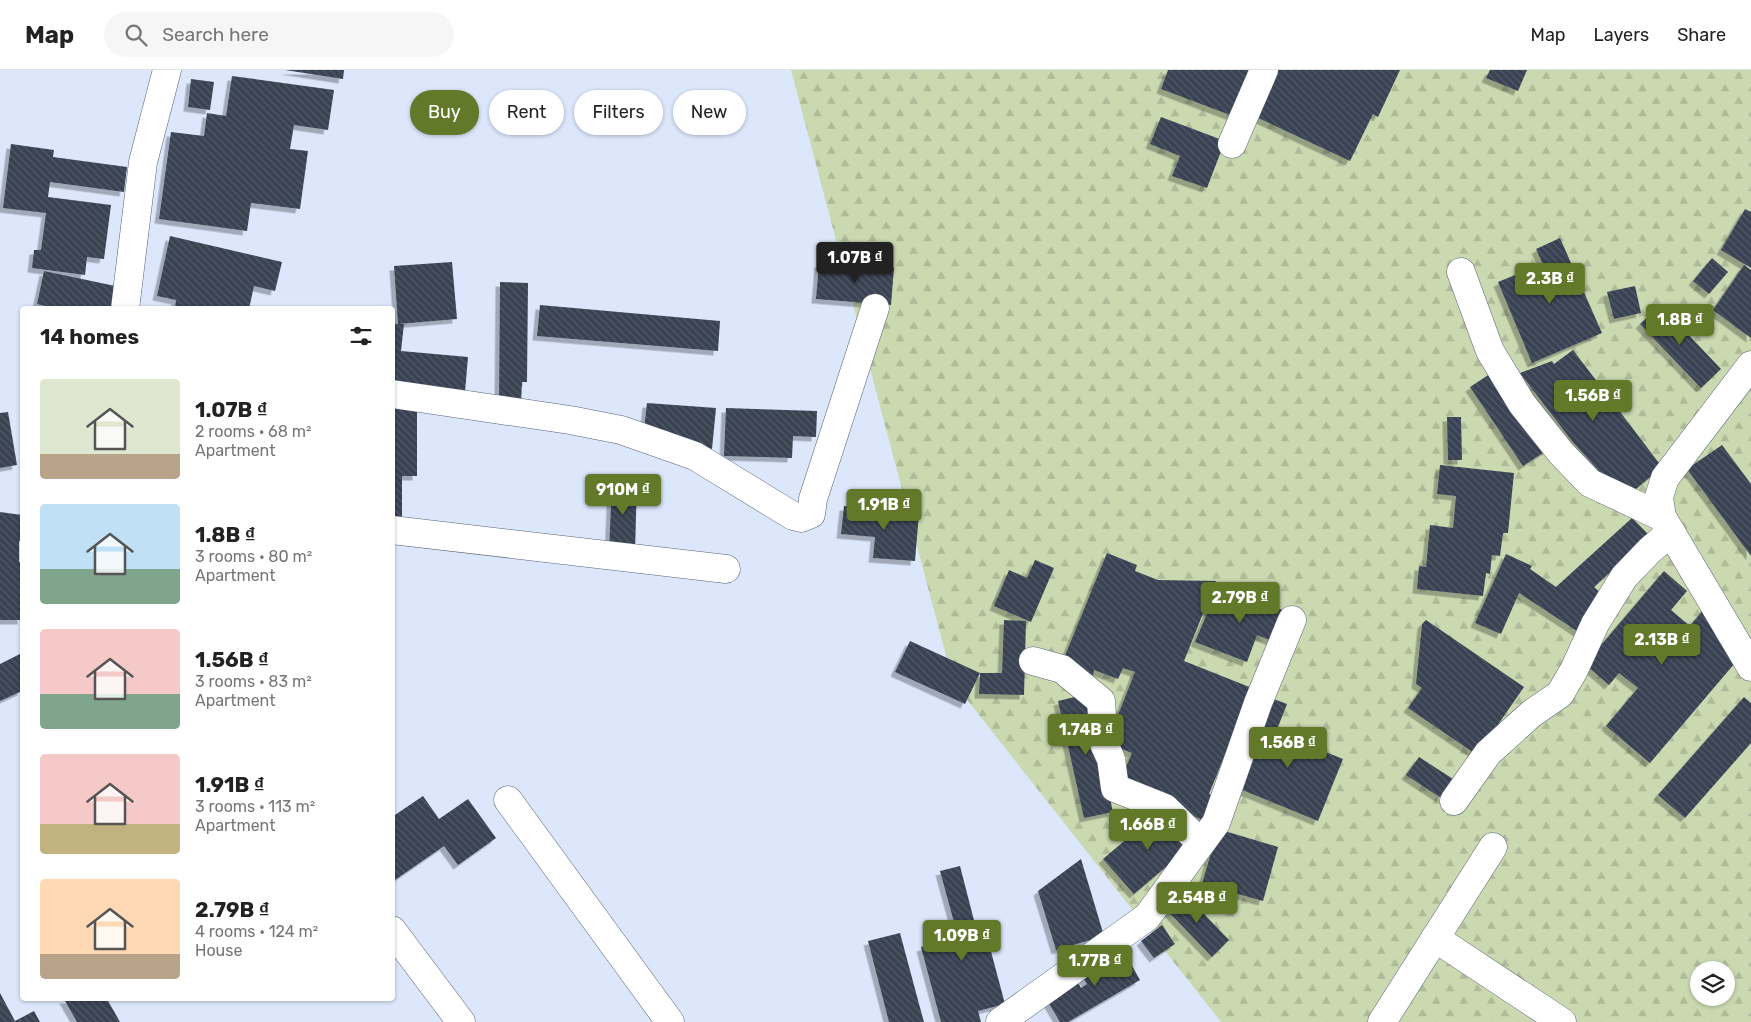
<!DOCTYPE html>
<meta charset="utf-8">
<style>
body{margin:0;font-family:Rubik,sans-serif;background:#f6f6f6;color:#222;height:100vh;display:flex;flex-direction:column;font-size:19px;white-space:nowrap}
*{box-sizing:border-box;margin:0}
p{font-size:16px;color:#767676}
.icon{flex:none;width:28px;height:28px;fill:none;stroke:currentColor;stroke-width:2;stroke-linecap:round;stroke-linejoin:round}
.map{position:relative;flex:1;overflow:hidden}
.drawer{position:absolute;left:20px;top:236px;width:375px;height:695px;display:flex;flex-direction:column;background:#fff;border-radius:5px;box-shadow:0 1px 4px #0004}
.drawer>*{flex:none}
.hud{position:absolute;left:410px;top:20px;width:475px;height:45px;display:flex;gap:10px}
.fabs{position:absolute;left:1690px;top:891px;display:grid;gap:10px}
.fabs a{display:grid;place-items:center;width:45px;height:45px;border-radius:50%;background:#fff;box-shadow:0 1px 4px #0004;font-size:25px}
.price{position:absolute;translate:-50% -42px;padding:0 11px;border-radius:5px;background:#63792a;color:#fff;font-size:16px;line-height:32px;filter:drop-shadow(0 1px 2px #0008)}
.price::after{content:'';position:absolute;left:50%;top:30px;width:15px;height:11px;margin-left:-8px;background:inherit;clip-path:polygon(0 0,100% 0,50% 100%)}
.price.active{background:#222;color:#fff}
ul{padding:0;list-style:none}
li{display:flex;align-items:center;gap:15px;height:125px;padding:0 20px}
li span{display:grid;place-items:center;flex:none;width:140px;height:100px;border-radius:5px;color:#555}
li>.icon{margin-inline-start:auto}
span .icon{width:60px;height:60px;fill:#fffc;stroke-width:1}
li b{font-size:21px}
h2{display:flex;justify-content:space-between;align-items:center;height:60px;padding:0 20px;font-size:21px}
.pill{padding:0 18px;border-radius:22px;background:#fff;box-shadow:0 1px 4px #0004;font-size:18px;line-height:45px}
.pill.active{background:#63792a;color:#fff}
header{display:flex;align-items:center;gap:30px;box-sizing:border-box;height:70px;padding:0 25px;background:#fff;border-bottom:1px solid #e0e0e0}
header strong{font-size:24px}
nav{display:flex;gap:28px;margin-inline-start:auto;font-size:18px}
.search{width:350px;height:45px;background:#f6f6f6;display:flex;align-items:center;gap:12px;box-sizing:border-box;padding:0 18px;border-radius:28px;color:#767676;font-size:19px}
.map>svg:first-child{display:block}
</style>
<header>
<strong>Map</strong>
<div class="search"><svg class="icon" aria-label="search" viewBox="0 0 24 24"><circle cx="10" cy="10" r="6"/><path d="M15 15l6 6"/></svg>Search here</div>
<nav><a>Map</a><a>Layers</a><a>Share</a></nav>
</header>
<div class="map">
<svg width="1751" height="952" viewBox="0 0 1751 952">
<defs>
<pattern id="forest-firs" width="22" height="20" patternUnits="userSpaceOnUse" patternTransform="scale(1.25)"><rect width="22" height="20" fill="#cbd9b1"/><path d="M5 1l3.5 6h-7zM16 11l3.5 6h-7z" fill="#aeba98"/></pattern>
<pattern id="building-back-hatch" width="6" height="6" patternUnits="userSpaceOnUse" patternTransform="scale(1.25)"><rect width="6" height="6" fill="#394253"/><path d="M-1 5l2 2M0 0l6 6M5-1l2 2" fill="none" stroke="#535a68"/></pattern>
<filter id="shadow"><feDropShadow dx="-4.5" dy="4.5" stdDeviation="0" flood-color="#0004"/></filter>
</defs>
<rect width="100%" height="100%" fill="#dce7fc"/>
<path fill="url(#forest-firs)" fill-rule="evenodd" d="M791 0H1751V952H1221L953 612ZM1699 900H1726V928H1699Z"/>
<g fill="url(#building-back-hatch)" filter="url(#shadow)">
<polygon points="285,0 344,0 343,9"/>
<polygon points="1168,0 1256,0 1238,48 1161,19"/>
<polygon points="1273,0 1400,0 1378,47 1373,44 1350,91 1252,45"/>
<polygon points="1490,0 1527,0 1518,21 1486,8"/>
<polygon points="232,6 334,20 328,60 294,55 290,79 308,81 300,139 251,133 247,161 159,149 171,62 204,66 207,43 226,46"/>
<polygon points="191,9 214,12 210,40 188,37"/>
<polygon points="1161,47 1225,71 1207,118 1172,106 1180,86 1150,74"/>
<polygon points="11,74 54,80 53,87 127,97 124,122 50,112 48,127 111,135 104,189 87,187 85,205 32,198 34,180 41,180 46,143 3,138"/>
<polygon points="1745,139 1751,142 1751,198 1721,180"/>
<polygon points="170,166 282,192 275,221 254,216 249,239 175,238 176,230 157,226"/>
<polygon points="1560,168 1602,263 1532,293 1498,212 1520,203 1523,209 1545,199 1536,179"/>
<polygon points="1712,188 1728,202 1709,224 1693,211"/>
<polygon points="452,192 457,249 398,254 404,254 401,281 468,287 465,322 392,315 392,253 398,254 394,196"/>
<polygon points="819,193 894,198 891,235 816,229"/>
<polygon points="1744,195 1751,200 1751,268 1713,240"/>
<polygon points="44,201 120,217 116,239 58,239 37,234"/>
<polygon points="500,212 528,213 527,312 522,312 521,333 499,332"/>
<polygon points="1635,216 1641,243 1614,249 1607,222"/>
<polygon points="540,235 720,251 718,281 537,266"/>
<polygon points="1660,235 1721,299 1701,318 1640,254"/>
<polygon points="1573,280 1662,397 1624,429 1572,371 1520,303 1552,291 1554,294"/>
<polygon points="1496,300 1549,379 1523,396 1470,317"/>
<polygon points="647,333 716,338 712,379 644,360"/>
<polygon points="726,338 817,341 816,367 793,366 792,388 724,386"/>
<polygon points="392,339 417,339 417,406 402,406 402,447 392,447"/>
<polygon points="8,342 17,395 0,398 0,343"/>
<polygon points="1447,347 1461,347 1462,390 1448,390"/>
<polygon points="1722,375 1751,414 1751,486 1687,399"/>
<polygon points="1440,395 1514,403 1508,463 1503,463 1500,486 1492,485 1490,504 1486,503 1483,526 1417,519 1419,496 1426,497 1430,455 1453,458 1456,426 1437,424"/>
<polygon points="612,410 637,410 635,483 609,482"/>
<polygon points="844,436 919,443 915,491 873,488 875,467 841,464"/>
<polygon points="0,442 22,445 22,471 19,471 19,492 22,492 22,550 0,550"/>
<polygon points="1632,448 1650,466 1594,517 1604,526 1583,565 1519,523 1501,564 1475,553 1506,484 1532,496 1530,499 1556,517"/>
<polygon points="1107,483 1137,495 1135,501 1158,510 1216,511 1184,591 1252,618 1209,724 1218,727 1208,752 1118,716 1132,683 1107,673 1135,602 1123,598 1118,609 1094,600 1093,606 1062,593"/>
<polygon points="1035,490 1054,498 1031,552 994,536 1009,500 1027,508"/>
<polygon points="1664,501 1687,521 1671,540 1690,556 1708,534 1740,587 1650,693 1606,656 1638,618 1619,603 1609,615 1585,594"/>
<polygon points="1219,515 1290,543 1277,573 1257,565 1247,592 1195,572"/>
<polygon points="1004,550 1026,551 1024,625 979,624 980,603 965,634 895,602 910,571 980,603 1002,603"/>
<polygon points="1426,550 1524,617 1477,685 1408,638 1422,618 1416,614 1422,554"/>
<polygon points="22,583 22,621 0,631 0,594"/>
<polygon points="1087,624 1113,742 1084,748 1058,631"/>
<polygon points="1744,627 1751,633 1751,673 1685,748 1658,725"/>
<polygon points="1271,628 1287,634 1276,662 1343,689 1318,751 1235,717"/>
<polygon points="1419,687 1453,709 1441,728 1406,705"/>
<polygon points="423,726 439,749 468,729 496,768 458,795 444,776 392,812 392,747"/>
<polygon points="1162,739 1193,774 1134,824 1103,789"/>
<polygon points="1218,759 1278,777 1263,831 1202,814"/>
<polygon points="1081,789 1104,866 1056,880 1038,821"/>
<polygon points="960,796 977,862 985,859 1005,934 978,941 981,952 941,952 921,877 958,867 940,801"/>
<polygon points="1183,822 1229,870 1212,887 1165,838"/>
<polygon points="1162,855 1175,874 1154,888 1141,871"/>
<polygon points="900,863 919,934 924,952 889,952 868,871"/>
<polygon points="1122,878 1140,910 1068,952 1060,952 1047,930 1078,912 1081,918 1087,914 1080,903"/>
<polygon points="0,923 15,951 34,941 40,952 0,952"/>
<polygon points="64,929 107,929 120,952 77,952"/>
</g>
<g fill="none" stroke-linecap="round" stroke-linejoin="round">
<defs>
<g id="minor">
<polyline points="1232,74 1264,0"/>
<polyline points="1461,202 1490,281 1522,334 1561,383 1590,413 1662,447"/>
<polyline points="125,239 143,92 167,0"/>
<polyline points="1751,295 1665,408 1659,427 1662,447 1751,597"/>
<polyline points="392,324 570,350 621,360 695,386 793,446 801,448 811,444 813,429 875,238"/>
<polyline points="392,460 726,499"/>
<polyline points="1033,591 1062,599 1101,631 1104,674 1111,689 1115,718 1165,738 1201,773"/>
<polyline points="508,730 670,952"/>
<polyline points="1454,731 1488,683 1531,644 1560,624 1574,600 1595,554 1624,507 1650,480 1671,462"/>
<polyline points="392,860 461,952"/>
<polyline points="1435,868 1562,952"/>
<polyline points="1000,952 1147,847 1216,753 1258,633 1292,550"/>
<polyline points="1382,952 1493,777"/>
</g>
</defs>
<use href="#minor" stroke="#586274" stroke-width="29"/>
<use href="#minor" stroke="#fff" stroke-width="28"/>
</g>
</svg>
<div class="fabs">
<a><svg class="icon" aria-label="layers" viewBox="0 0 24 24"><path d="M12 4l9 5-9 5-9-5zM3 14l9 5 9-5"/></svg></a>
</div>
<b class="price active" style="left:855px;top:214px">1.07B ₫</b>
<b class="price" style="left:1550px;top:235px">2.3B ₫</b>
<b class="price" style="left:1680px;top:276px">1.8B ₫</b>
<b class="price" style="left:1593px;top:352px">1.56B ₫</b>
<b class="price" style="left:623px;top:446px">910M ₫</b>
<b class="price" style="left:884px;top:461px">1.91B ₫</b>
<b class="price" style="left:1240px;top:554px">2.79B ₫</b>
<b class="price" style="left:1662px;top:596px">2.13B ₫</b>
<b class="price" style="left:1086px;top:686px">1.74B ₫</b>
<b class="price" style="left:1288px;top:699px">1.56B ₫</b>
<b class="price" style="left:1148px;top:781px">1.66B ₫</b>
<b class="price" style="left:1197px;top:854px">2.54B ₫</b>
<b class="price" style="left:962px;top:892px">1.09B ₫</b>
<b class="price" style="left:1095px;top:917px">1.77B ₫</b>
<div class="hud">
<a class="pill active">Buy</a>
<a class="pill">Rent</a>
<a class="pill">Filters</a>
<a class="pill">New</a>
</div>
<section class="drawer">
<h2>14 homes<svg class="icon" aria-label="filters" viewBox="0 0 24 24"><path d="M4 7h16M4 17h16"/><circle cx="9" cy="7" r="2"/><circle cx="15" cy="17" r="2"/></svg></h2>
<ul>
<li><span style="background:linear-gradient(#dfe7d0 75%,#b9a48a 0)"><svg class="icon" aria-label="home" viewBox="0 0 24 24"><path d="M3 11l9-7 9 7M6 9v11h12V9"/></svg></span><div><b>1.07B ₫</b><p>2 rooms · 68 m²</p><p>Apartment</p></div></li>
<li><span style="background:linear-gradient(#bfe0f5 65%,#7fa58c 0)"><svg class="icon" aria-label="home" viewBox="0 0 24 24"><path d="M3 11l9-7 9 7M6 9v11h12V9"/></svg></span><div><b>1.8B ₫</b><p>3 rooms · 80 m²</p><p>Apartment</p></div></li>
<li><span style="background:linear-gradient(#f6c9c9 65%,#7fa58c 0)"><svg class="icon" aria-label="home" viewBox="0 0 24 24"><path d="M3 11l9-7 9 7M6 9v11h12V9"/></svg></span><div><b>1.56B ₫</b><p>3 rooms · 83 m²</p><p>Apartment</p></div></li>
<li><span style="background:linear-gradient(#f6c9c9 70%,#c2b280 0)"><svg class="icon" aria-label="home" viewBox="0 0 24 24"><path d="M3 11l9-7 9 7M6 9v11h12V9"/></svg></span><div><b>1.91B ₫</b><p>3 rooms · 113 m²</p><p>Apartment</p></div></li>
<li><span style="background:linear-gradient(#ffd9b3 75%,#b9a48a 0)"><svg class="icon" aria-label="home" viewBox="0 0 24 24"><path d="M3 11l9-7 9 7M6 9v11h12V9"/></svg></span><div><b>2.79B ₫</b><p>4 rooms · 124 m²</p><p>House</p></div></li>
</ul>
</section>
</div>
